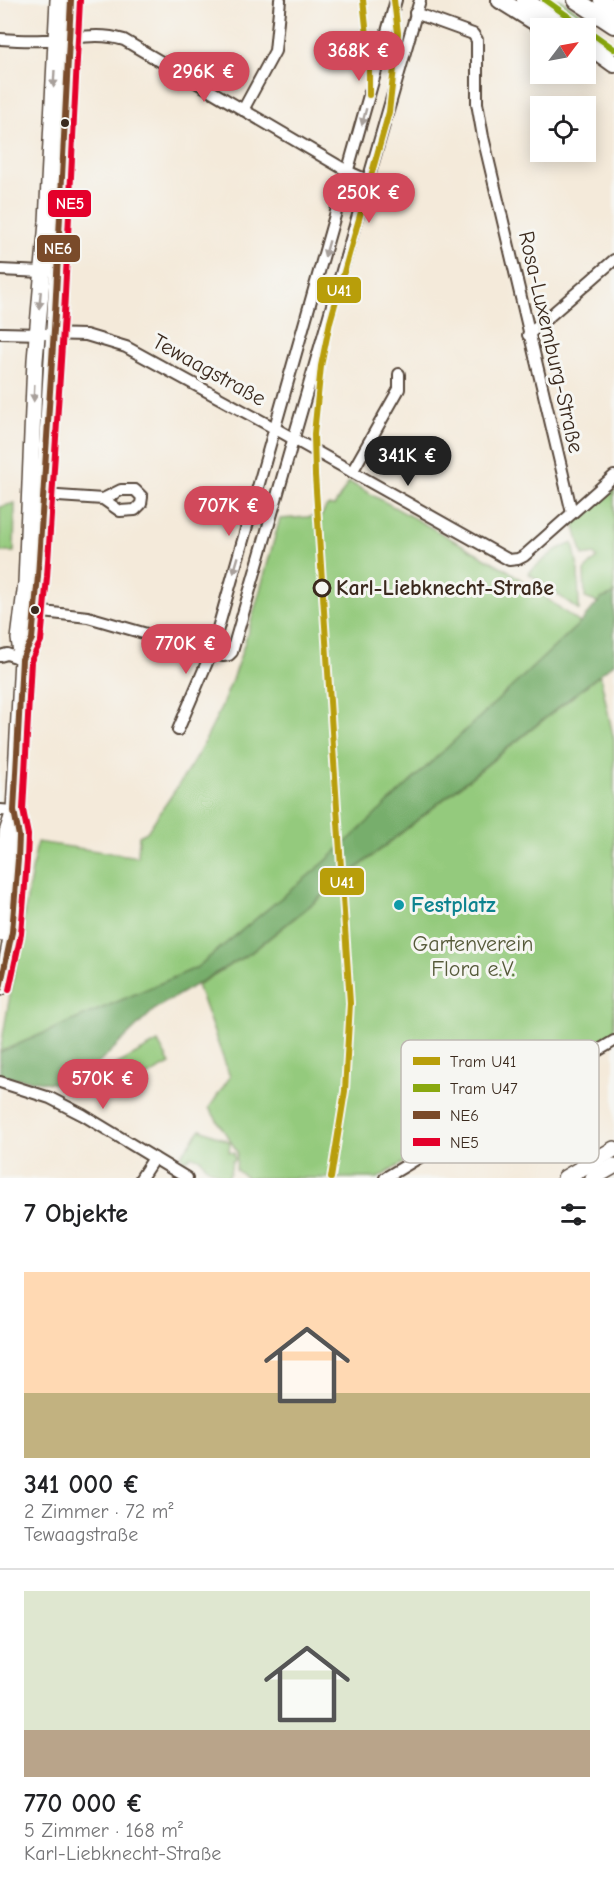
<!DOCTYPE html>
<html lang="de">
<meta charset="utf-8">
<style>
body{margin:0;font-family:"Comic Neue",sans-serif;background:#f6f6f6;color:#202124;height:100vh;display:flex;flex-direction:column;font-size:22px;white-space:nowrap}
*{box-sizing:border-box;margin:0}
p{font-size:20px;color:#757577}
.icon{flex:none;width:33px;height:33px;fill:none;stroke:currentColor;stroke-width:2;stroke-linecap:round;stroke-linejoin:round}
.map{position:relative;height:1178px;overflow:hidden}
.drawer{display:flex;flex-direction:column;background:#fff;flex:1}
.drawer>*{flex:none}
.needle{width:39px;rotate:58deg}
.controls{position:absolute;left:530px;top:18px;display:grid;gap:12px}
.controls a{display:grid;place-items:center;width:66px;height:66px;border-radius:0px;background:#fff;box-shadow:0 3px 15px #0003;font-size:30px}
.price{position:absolute;translate:-50% -51px;padding:0 14px;border-radius:21px;background:#d1495b;color:#fff;font-size:20px;line-height:39px;filter:drop-shadow(0 2px 3px #0008)}
.price::after{content:'';position:absolute;left:50%;top:36px;width:18px;height:14px;margin-left:-9px;background:inherit;clip-path:polygon(0 0,100% 0,50% 100%)}
.price.current{background:#222;color:#fff}
ul{padding:0;list-style:none}
li{display:grid;align-content:center;gap:12px;height:318px;padding:0 24px}
li+li{border-top:2px solid #e0e0e0}
li span{display:grid;place-items:center;height:186px;border-radius:0px;color:#555}
li>.icon{margin-inline-start:auto}
span .icon{width:108px;height:108px;fill:#fffc;stroke-width:1}
li b{font-size:26px}
h2{display:flex;justify-content:space-between;align-items:center;height:72px;padding:0 24px;font-size:26px}
.map>svg:first-child{display:block}
</style>
<div class="map">
<svg width="614" height="1178" viewBox="0 0 614 1178">
<rect width="100%" height="100%" fill="#f6f6f2"/>
<filter id="ink" filterUnits="userSpaceOnUse"><feTurbulence type="fractalNoise" baseFrequency=".0167" numOctaves="2"/><feDisplacementMap in="SourceGraphic" scale="12" xChannelSelector="R" yChannelSelector="G"/><feConvolveMatrix kernelMatrix="1 2 1 2 8 2 1 2 1" color-interpolation-filters="sRGB"/></filter>
<filter id="wash" filterUnits="userSpaceOnUse"><feTurbulence type="fractalNoise" baseFrequency=".008" numOctaves="4" result="noise"/><feDisplacementMap in="SourceGraphic" scale="24" xChannelSelector="R" yChannelSelector="G"/><feGaussianBlur stdDeviation="1.35" result="paint"/><feColorMatrix in="noise" values="0 0 0 0 0 0 0 0 0 0 0 0 0 0 0 0 0 1.4 0 .05"/><feComposite in="paint" operator="in"/></filter>
<g filter="url(#wash)">
<rect width="100%" height="100%" fill="#f4eada"/>
<g fill="#94ca7d" stroke="#687a4e" stroke-width="1.5">
<polygon points="540,0 561,0 591,20 585,28 579,28"/>
<path d="M349 482 509 571 580 623 325 862 196 968 0 1052 37 842 138 857 139 836 147 832C166 802 188 774 204 743 241 674 258 594 280 519L321 516 327 506H334Z"/>
<polygon points="614,489 614,594 601,599 599,603 585,598 584,571 597,558 594,554 583,556 573,520 582,510 584,517"/>
<polygon points="15,503 14,552 0,552 0,507"/>
<polygon points="573,543 578,568 579,610 528,573 556,550"/>
<polygon points="600,675 614,740 614,1037 378,1178 248,1178 236,1170 237,1151 209,1108 230,1077 197,985 251,953"/>
<polygon points="158,1042 170,1064 121,1090 110,1068"/>
<polygon points="201,1129 230,1142 229,1152 234,1153 235,1160 232,1161 230,1173 227,1178 206,1167 201,1159 192,1156 185,1160 181,1155"/>
</g>
<polygon fill="#77ae6c" stroke="#596c45" stroke-width="1.5" points="614,594 614,663 250,953 156,1008 72,1089 58,1084 0,1076 0,1052 196,968 325,862 580,623 601,599"/>
</g>
<g filter="url(#ink)">
<g fill="none" stroke-linecap="round" stroke-linejoin="round">
<defs>
<g id="minor">
<polyline points="415,13 473,34 477,40 477,103 483,137 572,513"/>
<path d="M0 39C14 40 29 41 43 40 72 40 95 31 124 40L349 172 367 180"/>
<polyline points="243,110 275,51 280,0"/>
<polyline points="0,270 43,272"/>
<polyline points="0,333 86,335 126,347 276,429 509,560 518,559 524,556 614,476"/>
<polyline points="528,335 614,260"/>
<polyline points="352,472 399,389 399,374"/>
<polyline points="43,495 103,499 121,490 135,490 142,497 141,504 135,510 120,511 103,499"/>
<polyline points="34,611 88,617 223,656 229,655 232,652 420,0"/>
<polyline points="0,656 7,654 22,659"/>
<polyline points="178,730 211,653 396,0"/>
<polyline points="0,810 14,811"/>
<polyline points="0,1082 50,1098 83,1115 187,1178"/>
<polyline points="141,1178 154,1158"/>
<polyline points="385,1178 614,1041"/>
</g>
<g id="secondary">
<polyline points="22,659 32,639 38,576 55,314 71,0"/>
<polyline points="0,933 7,832 14,811 22,659 19,639 26,583 35,360 47,222 58,0"/>
<path d="M0 988C11 951 15 914 17 876 19 852 21 835 14 811"/>
<polyline points="565,1178 614,1149"/>
<polyline points="593,1178 614,1166"/>
</g>
<g id="primary">
<polyline points="500,0 545,28"/>
<polyline points="525,0 564,28"/>
<polyline points="576,0 614,25"/>
<polyline points="602,0 614,9"/>
<polyline points="585,43 614,64"/>
</g>
</defs>
<use href="#minor" stroke="#57473a" stroke-width="14"/>
<use href="#secondary" stroke="#57473a" stroke-width="18"/>
<use href="#primary" stroke="#57473a" stroke-width="20"/>
<use href="#minor" stroke="#fff" stroke-width="10"/>
<use href="#secondary" stroke="#fff" stroke-width="15"/>
<use href="#primary" stroke="#fff" stroke-width="16"/>
<defs>
<polyline id="bus-1" points="0,988 12,932 18,859 19,836 14,811 22,659 32,639 38,576 55,314 71,0"/>
<polyline id="bus-2" points="9,990 21,934 27,860 28,835 23,810 31,661 41,641 47,577 64,314 80,0"/>
</defs>
<use href="#bus-1" stroke="#f6f6f2" stroke-width="10"/>
<use href="#bus-2" stroke="#f6f6f2" stroke-width="10"/>
<use href="#bus-1" stroke="#7a4b2a" stroke-width="6"/>
<use href="#bus-2" stroke="#e4002b" stroke-width="6"/>
<defs>
<g id="tram-1">
<polyline points="363,0 369,53 369,95"/>
<polyline points="331,1178 345,1091 350,1003 315,475 314,434 321,366 330,322 389,112 398,33 394,0"/>
</g>
<polyline id="tram-2" points="545,0 614,49"/>
</defs>
<use href="#tram-1" stroke="#f6f6f2" stroke-width="10"/>
<use href="#tram-2" stroke="#f6f6f2" stroke-width="10"/>
<use href="#tram-1" stroke="#b89e0a" stroke-width="6"/>
<use href="#tram-2" stroke="#89a810" stroke-width="6"/>
</g>
<defs><path id="oneway-solid" d="M-6-.8H1V-3.2L6.5 0L1 3.2V.8H-6Z" transform="scale(1.5)"/></defs>
<g fill="#a79f9a">
<use href="#oneway-solid" transform="translate(54 79) rotate(93)"/>
<use href="#oneway-solid" transform="translate(364 117) rotate(105)"/>
<use href="#oneway-solid" transform="translate(327 249) rotate(106)"/>
<use href="#oneway-solid" transform="translate(40 300) rotate(95)"/>
<use href="#oneway-solid" transform="translate(34 393) rotate(92)"/>
<use href="#oneway-solid" transform="translate(236 565) rotate(106)"/>
</g>
</g>
<g fill="#3b2a1e" stroke="#f6f6f2" stroke-width="2">
<circle cx="65" cy="123" r="5"/>
<circle cx="35" cy="610" r="5"/>
</g>
<circle fill="#f6f6f2" stroke="#3b2a1e" stroke-width="3" cx="322" cy="588" r="8"/>
<circle fill="#0f9aa8" stroke="#f6f6f2" stroke-width="2" cx="399" cy="905" r="6"/>
<g text-anchor="middle" dominant-baseline="central" stroke-width="6" stroke-linejoin="round" paint-order="stroke">
<g font-size="22" fill="#3b2a1e" stroke="#f6f6f2">
<text transform="translate(551 342) rotate(77)">Rosa-Luxemburg-Straße</text>
<text transform="translate(209 370) rotate(29)">Tewaagstraße</text>
</g>
<g font-size="22" font-weight="bold" fill="#3b2a1e" stroke="#f6f6f2" text-anchor="start">
<text x="336" y="588">Karl-Liebknecht-Straße</text>
</g>
<g font-size="22" font-weight="bold" fill="#0d838f" stroke="#f6f6f2" text-anchor="start">
<text x="411" y="905">Festplatz</text>
</g>
<g font-size="22" fill="#565a3a" stroke="#f6f6f2">
<text x="473" y="944">Gartenverein<tspan x="473" dy="25">Flora e.V.</tspan></text>
</g>
</g>
<rect x="401" y="1040" width="198" height="123" rx="9" fill="#f6f6f2" stroke="#beb9b2" stroke-width="1.5"/>
<rect x="413" y="1057" width="27" height="8" fill="#b89e0a"/>
<rect x="413" y="1084" width="27" height="8" fill="#89a810"/>
<rect x="413" y="1111" width="27" height="8" fill="#7a4b2a"/>
<rect x="413" y="1138" width="27" height="8" fill="#e4002b"/>
<g font-size="16" fill="#3b2a1e">
<text x="450" y="1067">Tram U41</text>
<text x="450" y="1094">Tram U47</text>
<text x="450" y="1121">NE6</text>
<text x="450" y="1148">NE5</text>
</g>
<g stroke="#f6f6f2" stroke-width="2">
<rect x="47" y="189" width="45" height="29" rx="6" fill="#e4002b"/>
<rect x="36" y="234" width="45" height="29" rx="6" fill="#7a4b2a"/>
<rect x="316" y="276" width="46" height="28" rx="6" fill="#b89e0a"/>
<rect x="319" y="867" width="46" height="29" rx="6" fill="#b89e0a"/>
</g>
<g font-size="16" text-anchor="middle" font-weight="bold" fill="#fff">
<text x="70" y="209">NE5</text>
<text x="58" y="254">NE6</text>
<text x="339" y="296">U41</text>
<text x="342" y="888">U41</text>
</g>
</svg>
<div class="controls">
<a><svg class="needle" viewBox="-14 -14 28 28"><path d="M0-13l5 13h-10z" fill="#e53935"/><path d="M0 13l5-13h-10z" fill="#757577"/></svg></a>
<a><svg class="icon" aria-label="locate" viewBox="0 0 24 24"><circle cx="12" cy="12" r="6"/><path d="M12 2v4M12 18v4M2 12h4M18 12h4"/></svg></a>
</div>
<b class="price" style="left:359px;top:82px">368K €</b>
<b class="price" style="left:204px;top:103px">296K €</b>
<b class="price" style="left:369px;top:224px">250K €</b>
<b class="price current" style="left:408px;top:487px">341K €</b>
<b class="price" style="left:229px;top:537px">707K €</b>
<b class="price" style="left:186px;top:675px">770K €</b>
<b class="price" style="left:103px;top:1110px">570K €</b>
</div>
<section class="drawer">
<h2>7 Objekte<svg class="icon" aria-label="filters" viewBox="0 0 24 24"><path d="M4 7h16M4 17h16"/><circle cx="9" cy="7" r="2"/><circle cx="15" cy="17" r="2"/></svg></h2>
<ul>
<li><span style="background:linear-gradient(#ffd9b3 65%,#c2b280 0)"><svg class="icon" aria-label="home" viewBox="0 0 24 24"><path d="M3 11l9-7 9 7M6 9v11h12V9"/></svg></span><div><b>341 000 €</b><p>2 Zimmer · 72 m²</p><p>Tewaagstraße</p></div></li>
<li><span style="background:linear-gradient(#dfe7d0 75%,#b9a48a 0)"><svg class="icon" aria-label="home" viewBox="0 0 24 24"><path d="M3 11l9-7 9 7M6 9v11h12V9"/></svg></span><div><b>770 000 €</b><p>5 Zimmer · 168 m²</p><p>Karl-Liebknecht-Straße</p></div></li>
</ul>
</section>
